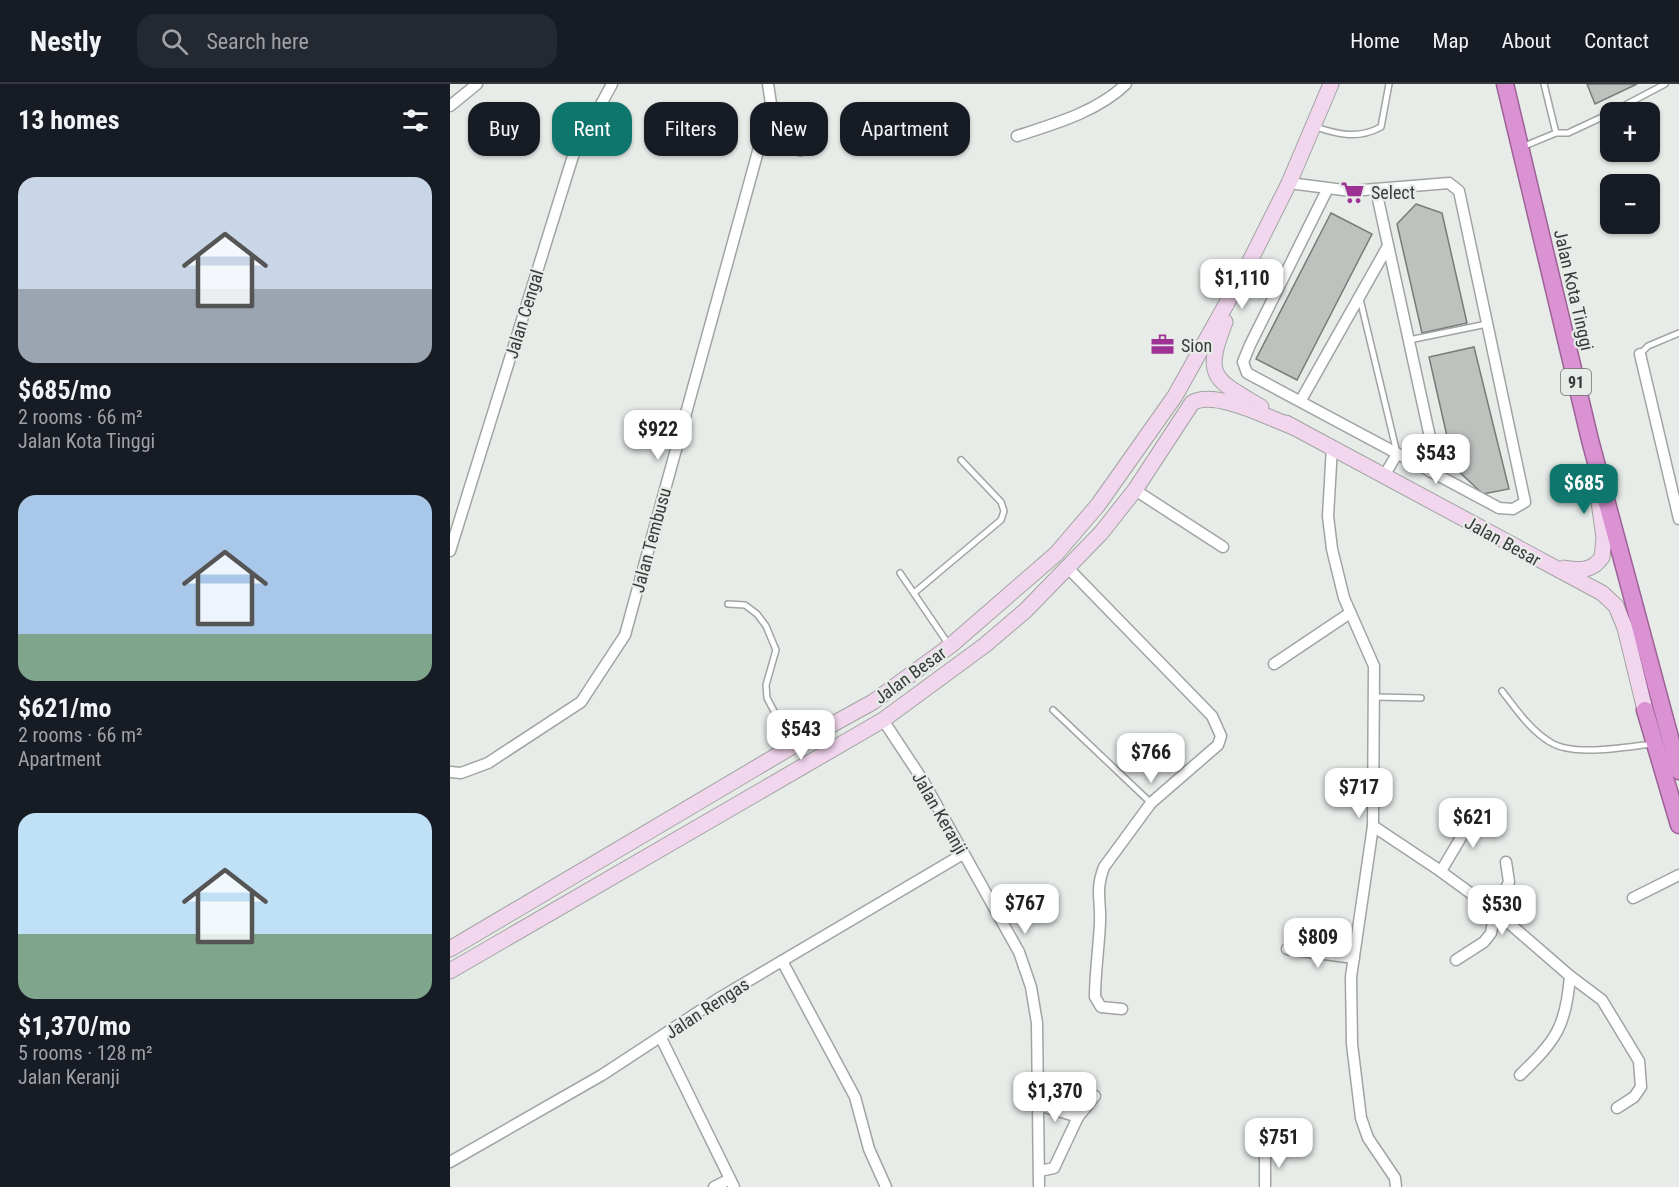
<!DOCTYPE html>
<meta charset="utf-8">
<style>
body{margin:0;font-family:"Roboto Condensed",sans-serif;background:#242831;color:#f1f3f6;height:100vh;display:flex;flex-direction:column;font-size:22px;white-space:nowrap}
*{box-sizing:border-box;margin:0}
p{font-size:20px;color:#9ea1a6}
.icon{flex:none;width:33px;height:33px;fill:none;stroke:currentColor;stroke-width:2;stroke-linecap:round;stroke-linejoin:round}
.map{position:relative;flex:1;overflow:hidden}
.side{display:flex;flex-direction:column;background:#171b24;width:450px}
.side>*{flex:none}
.guide{position:absolute;left:18px;top:18px;width:570px;height:54px;display:flex;gap:12px}
.tools{position:absolute;left:1150px;top:18px;display:grid;gap:12px}
.tools a{display:grid;place-items:center;width:60px;height:60px;border-radius:12px;background:#171b24;box-shadow:0 2px 4px #0004;font-size:30px}
.price{position:absolute;translate:-50% -51px;padding:0 14px;border-radius:12px;background:#fff;color:#222;font-size:20px;line-height:39px;filter:drop-shadow(0 2px 3px #0008)}
.price::after{content:'';position:absolute;left:50%;top:36px;width:18px;height:14px;margin-left:-9px;background:inherit;clip-path:polygon(0 0,100% 0,50% 100%)}
.price.selected{background:#0f766e;color:#fff}
ul{padding:0;list-style:none}
li{display:grid;align-content:center;gap:12px;height:318px;padding:0 18px}
li span{display:grid;place-items:center;height:186px;border-radius:18px;color:#555}
li>.icon{margin-inline-start:auto}
span .icon{width:108px;height:108px;fill:#fffc;stroke-width:1}
li b{font-size:26px}
h2{display:flex;justify-content:space-between;align-items:center;height:72px;padding:0 18px;font-size:26px}
.pill{padding:0 21px;border-radius:18px;background:#171b24;box-shadow:0 2px 4px #0004;font-size:21px;line-height:54px}
.pill.selected{background:#0f766e;color:#fff}
header{display:flex;align-items:center;gap:36px;box-sizing:border-box;height:84px;padding:0 30px;background:#171b24;border-bottom:2px solid #363941}
header strong{font-size:28px}
nav{display:flex;gap:33px;margin-inline-start:auto;font-size:21px}
.search{width:420px;height:54px;background:#242831;display:flex;align-items:center;gap:15px;box-sizing:border-box;padding:0 21px;border-radius:18px;color:#9ea1a6;font-size:22px}
main{display:flex;flex:1;min-height:0}
.map>svg:first-child{display:block}
</style>
<header>
<strong>Nestly</strong>
<div class="search"><svg class="icon" aria-label="search" viewBox="0 0 24 24"><circle cx="10" cy="10" r="6"/><path d="M15 15l6 6"/></svg>Search here</div>
<nav><a>Home</a><a>Map</a><a>About</a><a>Contact</a></nav>
</header>
<main>
<section class="side">
<h2>13 homes<svg class="icon" aria-label="filters" viewBox="0 0 24 24"><path d="M4 7h16M4 17h16"/><circle cx="9" cy="7" r="2"/><circle cx="15" cy="17" r="2"/></svg></h2>
<ul>
<li><span style="background:linear-gradient(#c9d6e8 60%,#9aa5b1 0)"><svg class="icon" aria-label="home" viewBox="0 0 24 24"><path d="M3 11l9-7 9 7M6 9v11h12V9"/></svg></span><div><b>$685/mo</b><p>2 rooms · 66 m²</p><p>Jalan Kota Tinggi</p></div></li>
<li><span style="background:linear-gradient(#a9c7e8 75%,#7fa58c 0)"><svg class="icon" aria-label="home" viewBox="0 0 24 24"><path d="M3 11l9-7 9 7M6 9v11h12V9"/></svg></span><div><b>$621/mo</b><p>2 rooms · 66 m²</p><p>Apartment</p></div></li>
<li><span style="background:linear-gradient(#bfe0f5 65%,#7fa58c 0)"><svg class="icon" aria-label="home" viewBox="0 0 24 24"><path d="M3 11l9-7 9 7M6 9v11h12V9"/></svg></span><div><b>$1,370/mo</b><p>5 rooms · 128 m²</p><p>Jalan Keranji</p></div></li>
</ul>
</section>
<div class="map">
<svg width="1229" height="1103" viewBox="0 0 1229 1103">
<rect width="100%" height="100%" fill="#e7ece9"/>
<g fill="#bdc2bf" stroke="#787c79" stroke-width="1.5">
<polygon points="1137,0 1187,0 1145,20"/>
<polygon points="966,120 992,129 1017,239 972,249 947,140"/>
<polygon points="881,129 922,150 847,296 806,275"/>
<polygon points="1024,263 1059,405 1033,410 1004,383 979,273"/>
</g>
<g fill="none" stroke-linecap="round" stroke-linejoin="round">
<defs>
<g id="service">
<polyline points="321,20 347,33 354,52 350,69"/>
<polyline points="1162,28 1215,0"/>
<path d="M866 43C889 51 909 55 931 43L939 0"/>
<polyline points="1106,49 1118,49 1161,29"/>
<polyline points="1072,63 1106,49 1094,0"/>
<polyline points="910,215 947,369"/>
<polyline points="959,256 1037,240"/>
<polyline points="1190,270 1198,262 1229,249"/>
<polyline points="450,489 499,561"/>
<polyline points="464,509 551,436 554,427 551,418 511,376"/>
<polyline points="278,520 295,521 307,530 316,542 326,566 316,601 317,614 342,661"/>
<path d="M1052 607C1066 625 1080 646 1100 658 1123 673 1175 663 1202 660"/>
<polyline points="925,613 971,614"/>
<polyline points="603,626 701,719"/>
</g>
<g id="minor">
<polyline points="0,22 27,0"/>
<path d="M567 52C604 40 647 28 676 0"/>
<polyline points="839,99 901,107 999,99 1009,107 1075,418 1063,425 1049,424 797,289 793,278 800,261 878,104"/>
<polyline points="926,106 983,367 981,388"/>
<polyline points="1190,270 1229,435"/>
<polyline points="851,316 938,162"/>
<polyline points="882,363 878,432 882,465 894,514 924,582 923,742 901,893 902,960 911,1034 918,1054 945,1094 946,1103"/>
<polyline points="934,392 947,370"/>
<polyline points="685,406 773,463"/>
<polyline points="0,467 123,72 162,0"/>
<path d="M618 484 762 632 771 652 768 661 701 719 654 783C645 806 651 816 650 838 649 863 645 888 645 913L651 923 672 925"/>
<polyline points="824,580 900,529"/>
<polyline points="433,636 472,695 569,868 581,903 587,939 589,1103"/>
<polyline points="0,688 11,689 38,679 131,618 175,551 321,20 318,0"/>
<path d="M923 742 986 784 1045 827 1120 892C1116 943 1106 956 1070 991"/>
<polyline points="991,787 1022,735 1035,726"/>
<polyline points="1183,814 1229,791"/>
<polyline points="837,865 904,874"/>
<polyline points="1006,876 1034,858 1041,849 1045,827 1059,798 1056,778"/>
<polyline points="332,877 405,1013 419,1065 436,1103"/>
<polyline points="1120,892 1152,916 1189,977 1191,1003 1184,1013 1167,1024"/>
<polyline points="211,954 284,1103"/>
<polyline points="589,1021 628,1033"/>
<polyline points="0,1078 152,991 271,913 513,770"/>
<polyline points="590,1087 604,1084 628,1033 645,1012"/>
<polyline points="264,1103 280,1095"/>
<polyline points="815,1103 815,1068"/>
</g>
<g id="secondary">
<path d="M775 238C753 294 764 295 811 323"/>
<polyline points="836,339 1152,509 1166,522 1175,544 1195,626"/>
<path d="M1114 484C1130 487 1143 487 1152 473L1154 454 1147 403"/>
<polyline points="0,865 343,662 423,618 500,562 606,470 648,421 725,312 797,183 839,99 881,0"/>
<path d="M0 887 433 636 535 561 575 527 651 449 685 406 742 319C764 305 819 334 843 343"/>
</g>
<g id="trunk">
<polyline points="1055,0 1140,356 1229,687"/>
<polyline points="1195,626 1229,741"/>
</g>
</defs>
<use href="#service" stroke="#a0a5a1" stroke-width="8"/>
<use href="#minor" stroke="#a0a5a1" stroke-width="13"/>
<use href="#secondary" stroke="#a0a5a1" stroke-width="17"/>
<use href="#trunk" stroke="#9d6296" stroke-width="19"/>
<use href="#service" stroke="#fff" stroke-width="5"/>
<use href="#minor" stroke="#fff" stroke-width="10"/>
<use href="#secondary" stroke="#f2d6ee" stroke-width="15"/>
<use href="#trunk" stroke="#db92d2" stroke-width="16"/>
</g>
<defs>
<symbol id="supermarket-bare" viewBox="-9 -9 18 18"><path d="M-6-5.5h2.5l.6 2H6L4.5 2H-2.5L-4.4-4H-6ZM-1.5 3.2a1.3 1.3 0 1 0 .1 0ZM3 3.2a1.3 1.3 0 1 0 .1 0Z" fill="#9d3294" stroke="#e7ece9" stroke-width="2.5" paint-order="stroke"/></symbol>
<symbol id="office-bare" viewBox="-9 -9 18 18"><path d="M-6-3h4V-5.5h4V-3h4V5H-6ZM-1-4.5V-3h2v-1.5ZM-6 0V1H6V0Z" fill="#9d3294" stroke="#e7ece9" stroke-width="2.5" paint-order="stroke"/></symbol>
</defs>
<g fill-rule="evenodd">
<use href="#supermarket-bare" x="886" y="92" width="33" height="33"/>
<use href="#office-bare" x="696" y="244" width="33" height="33"/>
</g>
<g text-anchor="middle" dominant-baseline="central" stroke-width="4.5" stroke-linejoin="round" paint-order="stroke">
<rect fill="#e7ece9" stroke="#6e716e" stroke-width="1.5" x="1111" y="285" width="30" height="26" rx="4.5"/>
<g font-size="16" font-weight="bold" fill="#3a3c3a">
<text x="1126" y="298">91</text>
</g>
<g font-size="18" fill="#3a3c3a" stroke="#e7ece9" text-anchor="start">
<text x="921" y="108">Select</text>
<text x="731" y="261">Sion</text>
</g>
<g font-size="18" fill="#3a3c3a" stroke="#e7ece9">
<text transform="translate(1124 206) rotate(77)">Jalan Kota Tinggi</text>
<text transform="translate(74 230) rotate(-73)">Jalan Cengal</text>
<text transform="translate(201 456) rotate(-75)">Jalan Tembusu</text>
<text transform="translate(1053 457) rotate(29)">Jalan Besar</text>
<text transform="translate(460 591) rotate(-36)">Jalan Besar</text>
<text transform="translate(490 729) rotate(60)">Jalan Keranji</text>
<text transform="translate(257 924) rotate(-33)">Jalan Rengas</text>
</g>
</g>
</svg>
<div class="tools">
<a>+</a>
<a>−</a>
</div>
<b class="price" style="left:792px;top:226px">$1,110</b>
<b class="price" style="left:208px;top:377px">$922</b>
<b class="price" style="left:986px;top:401px">$543</b>
<b class="price selected" style="left:1134px;top:431px">$685</b>
<b class="price" style="left:351px;top:677px">$543</b>
<b class="price" style="left:701px;top:700px">$766</b>
<b class="price" style="left:909px;top:735px">$717</b>
<b class="price" style="left:1023px;top:765px">$621</b>
<b class="price" style="left:575px;top:851px">$767</b>
<b class="price" style="left:1052px;top:852px">$530</b>
<b class="price" style="left:868px;top:885px">$809</b>
<b class="price" style="left:605px;top:1039px">$1,370</b>
<b class="price" style="left:829px;top:1085px">$751</b>
<div class="guide">
<a class="pill">Buy</a>
<a class="pill selected">Rent</a>
<a class="pill">Filters</a>
<a class="pill">New</a>
<a class="pill">Apartment</a>
</div>
</div>
</main>
